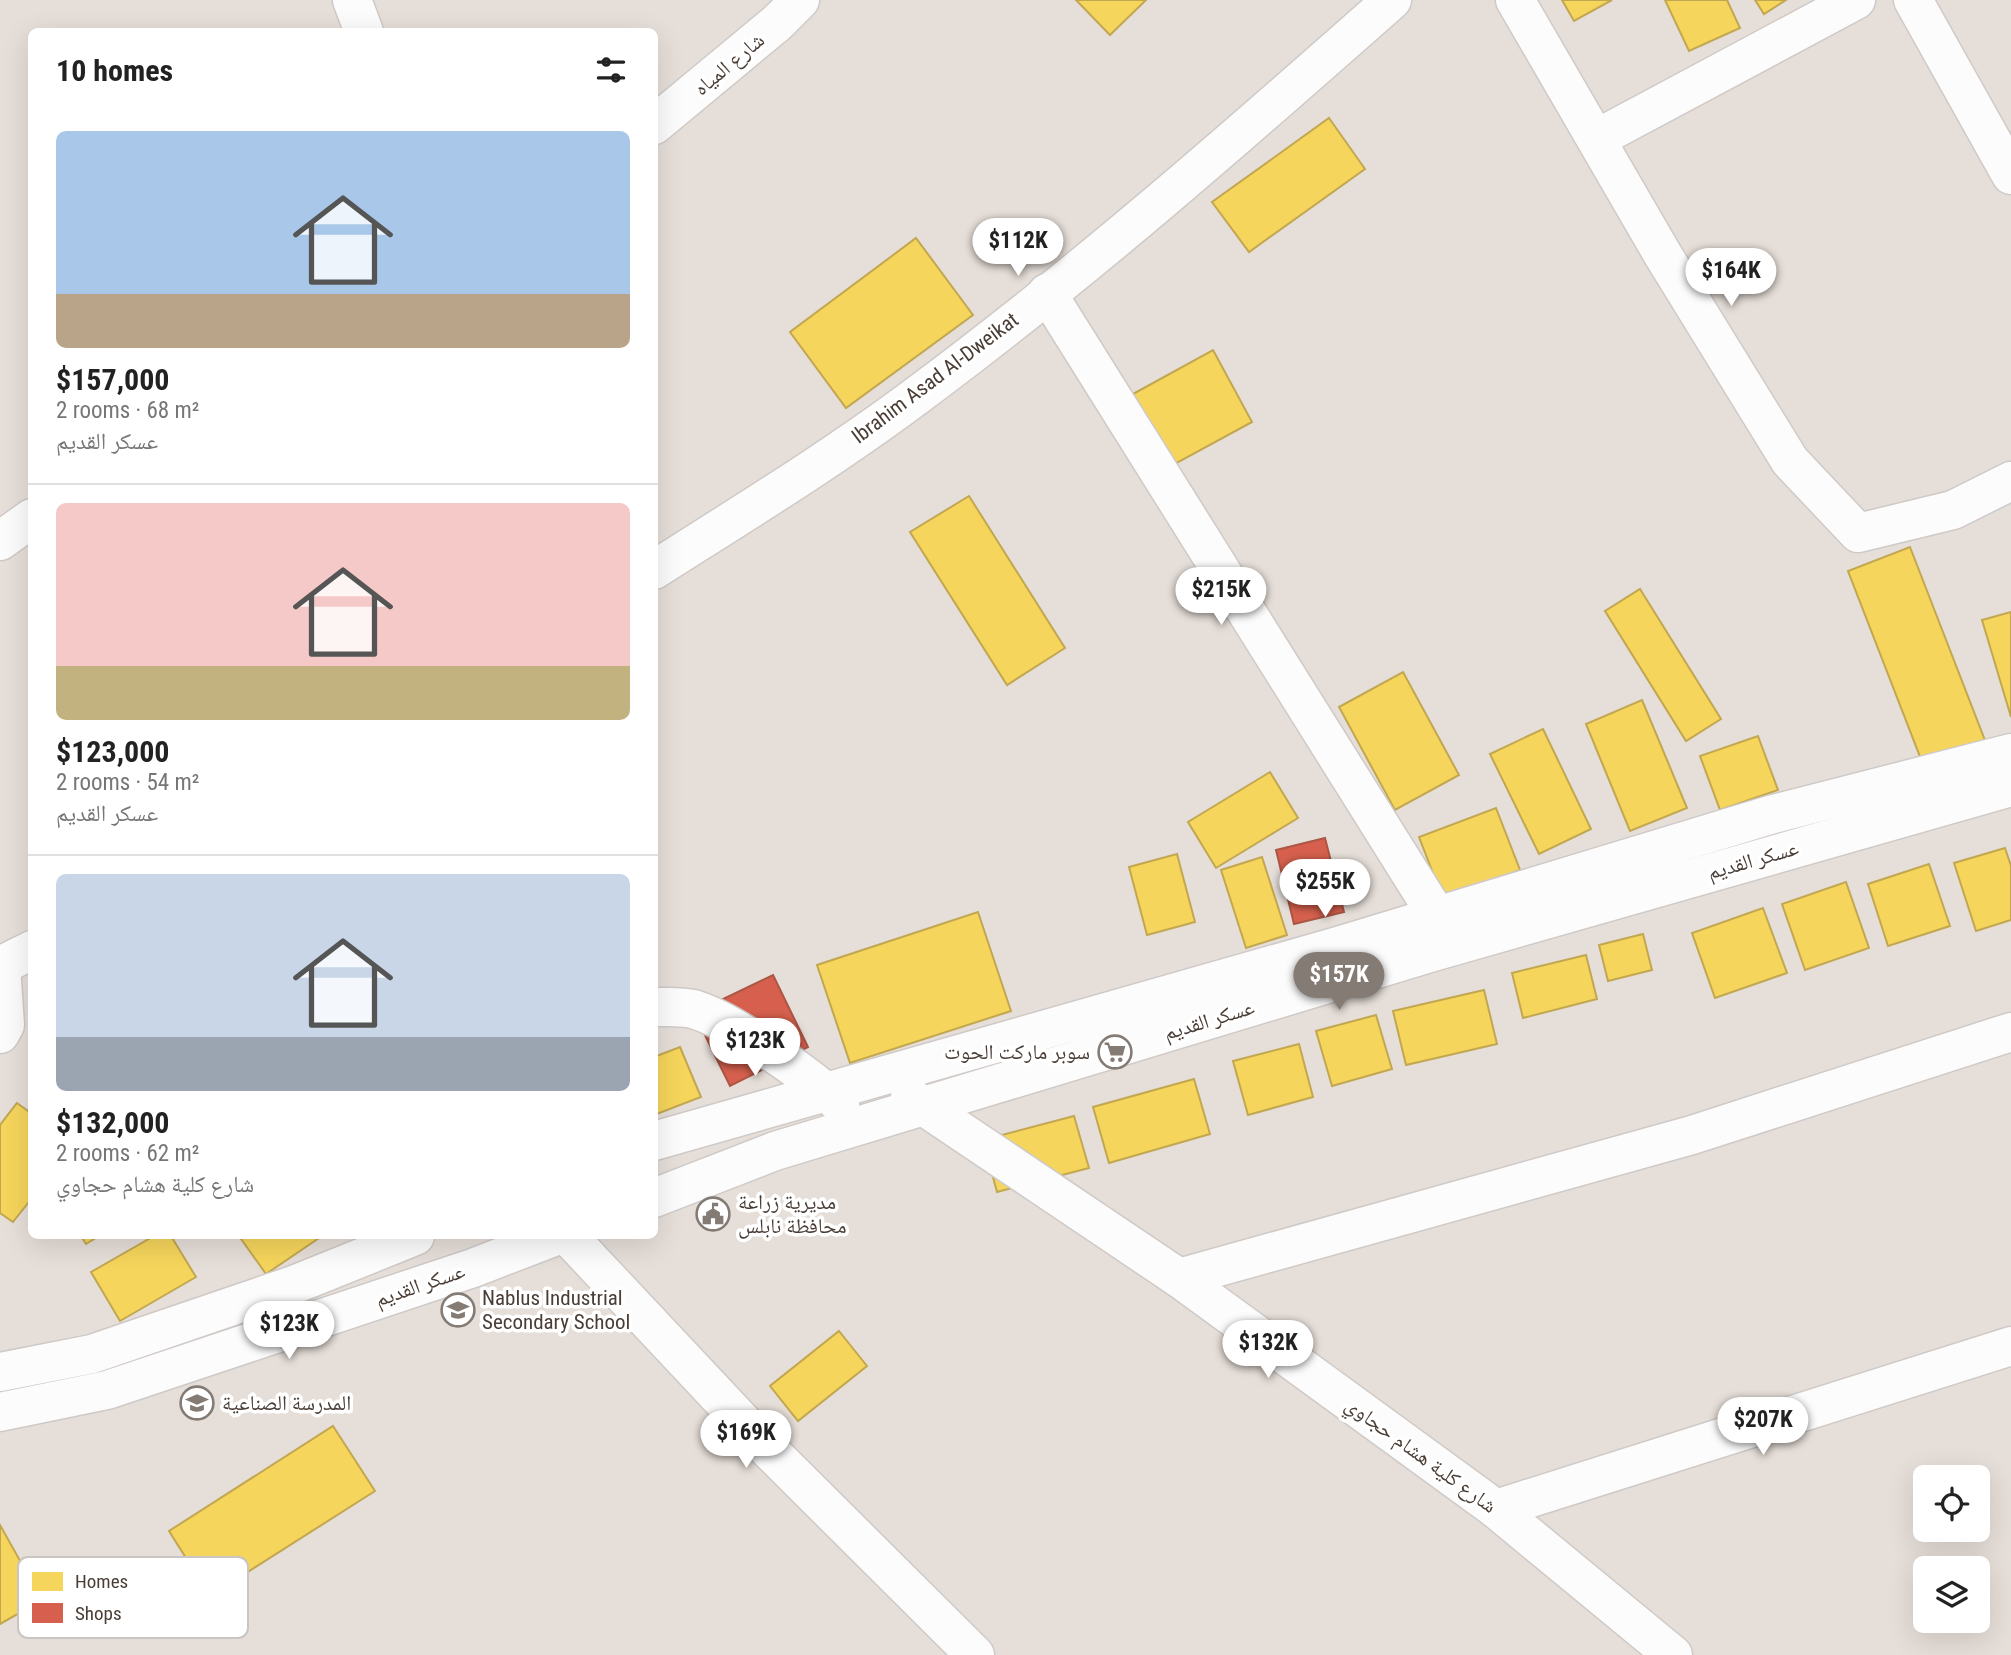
<!DOCTYPE html>
<meta charset="utf-8">
<style>
body{margin:0;font-family:"Roboto Condensed","Noto Naskh Arabic",sans-serif;background:#f2f2f2;color:#222;height:100vh;display:flex;flex-direction:column;font-size:26px;white-space:nowrap}
*{box-sizing:border-box;margin:0}
p{font-size:23px;color:#767676}
.icon{flex:none;width:38px;height:38px;fill:none;stroke:currentColor;stroke-width:2;stroke-linecap:round;stroke-linejoin:round}
.map{position:relative;flex:1;overflow:hidden}
.sheet{position:absolute;left:28px;top:28px;width:630px;height:1211px;display:flex;flex-direction:column;background:#fff;border-radius:10px;box-shadow:0 7px 28px #0002}
.sheet>*{flex:none}
.fabs{position:absolute;left:1913px;top:1465px;display:grid;gap:14px}
.fabs a{display:grid;place-items:center;width:77px;height:77px;border-radius:10px;background:#fff;box-shadow:0 7px 28px #0002;font-size:35px}
.price{position:absolute;translate:-50% -60px;padding:0 16px;border-radius:24px;background:#fff;color:#222;font-size:23px;line-height:46px;filter:drop-shadow(0 2px 4px #0008)}
.price::after{content:'';position:absolute;left:50%;top:42px;width:21px;height:16px;margin-left:-10px;background:inherit;clip-path:polygon(0 0,100% 0,50% 100%)}
.price.active{background:#847b75;color:#fff}
ul{padding:0;list-style:none}
li{display:grid;align-content:center;gap:14px;height:371px;padding:0 28px}
li+li{border-top:2px solid #e0e0e0}
li span{display:grid;place-items:center;height:217px;border-radius:10px;color:#555}
li>.icon{margin-inline-start:auto}
span .icon{width:126px;height:126px;fill:#fffc;stroke-width:1}
li b{font-size:30px}
h2{display:flex;justify-content:space-between;align-items:center;height:84px;padding:0 28px;font-size:30px}
.map>svg:first-child{display:block}
</style>
<div class="map">
<svg width="2011" height="1655" viewBox="0 0 2011 1655">
<rect width="100%" height="100%" fill="#f2eeeb"/>
<path fill="#e6ded8" fill-rule="evenodd" d="M0 0H2011V1655H0ZM32 32H654V1236H32ZM1925 1477H1978V1530H1925ZM1925 1568H1978V1620H1925Z"/>
<g fill="#f6d55c" stroke="#c2a751" stroke-width="2">
<polygon points="1076,0 1146,0 1110,35"/>
<polygon points="1562,0 1612,0 1574,21"/>
<polygon points="1665,0 1727,0 1740,28 1689,51"/>
<polygon points="1755,0 1786,0 1764,14"/>
<polygon points="1329,118 1365,169 1249,252 1212,202"/>
<polygon points="916,238 973,315 846,408 790,332"/>
<polygon points="1213,350 1252,422 1173,465 1133,394"/>
<polygon points="969,496 1065,648 1007,685 910,532"/>
<polygon points="1910,547 1986,743 1924,767 1848,571"/>
<polygon points="1640,589 1721,719 1686,741 1605,611"/>
<polygon points="2011,612 2011,717 1982,620"/>
<polygon points="1403,672 1459,775 1395,810 1339,707"/>
<polygon points="1642,700 1687,808 1630,831 1586,724"/>
<polygon points="1543,729 1591,829 1539,854 1490,754"/>
<polygon points="1758,736 1778,790 1720,810 1700,756"/>
<polygon points="1270,772 1298,818 1216,868 1188,822"/>
<polygon points="1496,808 1520,870 1443,899 1419,837"/>
<polygon points="2005,848 2011,866 2011,920 1976,931 1954,863"/>
<polygon points="1177,854 1195,922 1147,935 1129,867"/>
<polygon points="1262,857 1287,935 1246,948 1221,870"/>
<polygon points="1929,864 1950,926 1888,946 1868,884"/>
<polygon points="1846,882 1869,948 1805,970 1782,904"/>
<polygon points="1763,908 1787,973 1715,998 1692,933"/>
<polygon points="978,912 1011,1011 850,1063 817,965"/>
<polygon points="1643,934 1652,970 1608,981 1599,945"/>
<polygon points="1586,955 1597,999 1523,1018 1512,973"/>
<polygon points="1484,990 1497,1044 1406,1065 1393,1011"/>
<polygon points="1376,1015 1392,1069 1332,1086 1316,1031"/>
<polygon points="1299,1044 1313,1097 1248,1115 1233,1061"/>
<polygon points="680,1047 701,1097 654,1115 654,1057"/>
<polygon points="1194,1079 1210,1134 1109,1163 1093,1107"/>
<polygon points="17,1103 32,1114 32,1198 13,1222 0,1213 0,1125"/>
<polygon points="1074,1116 1089,1168 997,1192 983,1140"/>
<polygon points="81,1236 99,1236 86,1244"/>
<polygon points="154,1236 171,1236 196,1277 120,1321 91,1272"/>
<polygon points="239,1236 322,1236 266,1274"/>
<polygon points="839,1331 867,1366 798,1421 770,1386"/>
<polygon points="333,1426 375,1491 210,1596 169,1531"/>
<polygon points="0,1525 42,1600 0,1624"/>
</g>
<g fill="#d6604d" stroke="#ac5646" stroke-width="2">
<polygon points="1325,838 1344,912 1294,924 1276,850"/>
<polygon points="773,975 808,1047 730,1086 694,1013"/>
</g>
<g fill="none" stroke-linecap="round" stroke-linejoin="round">
<defs>
<g id="minor">
<polyline points="352,0 364,32"/>
<polyline points="1515,0 1663,255 1790,461 1858,533 1953,510 2011,481"/>
<polyline points="1913,0 2011,175"/>
<polyline points="654,125 777,23 800,0"/>
<polyline points="1596,139 1856,0"/>
<polyline points="1047,293 1437,916 1435,939"/>
<polyline points="0,541 32,518"/>
<path d="M654 570C742 514 832 459 915 397 1081 274 1237 137 1392 0"/>
<polyline points="0,966 32,950"/>
<path d="M654 1007C667 1007 681 1006 693 1009 730 1019 811 1078 840 1104"/>
<polyline points="0,1034 5,1025 1,966"/>
<polyline points="910,1097 1179,1278 1496,1509 1673,1655"/>
<polyline points="654,1141 1338,946 1770,815 2011,753"/>
<polyline points="654,1198 775,1151 1433,952 2011,787"/>
<polyline points="568,1236 768,1449 975,1655"/>
<polyline points="1179,1278 1692,1135 2011,1032"/>
<polyline points="0,1372 92,1354 291,1286 415,1236"/>
<polyline points="0,1412 107,1390 473,1268 556,1236"/>
<polyline points="1496,1509 2011,1346"/>
</g>
</defs>
<use href="#minor" stroke="#cfcac7" stroke-width="41"/>
<use href="#minor" stroke="#fdfcfc" stroke-width="38"/>
</g>
<defs>
<symbol id="supermarket-ring" viewBox="-11 -11 22 22"><circle r="9.5" fill="#fff" stroke="#847b75" stroke-width="1.5"/><path d="M-6-5.5h2.5l.6 2H6L4.5 2H-2.5L-4.4-4H-6ZM-1.5 3.2a1.3 1.3 0 1 0 .1 0ZM3 3.2a1.3 1.3 0 1 0 .1 0Z" fill="#847b75"/></symbol>
<symbol id="civic-ring" viewBox="-11 -11 22 22"><circle r="9.5" fill="#fff" stroke="#847b75" stroke-width="1.5"/><path d="M-.6-6.5H3V-4.5H.6V-3L4-1V1h2V6H-6V1h2V-1L-.6-3ZM-1.2 2.5V6h2.4V2.5Z" fill="#847b75"/></symbol>
<symbol id="school-ring" viewBox="-11 -11 22 22"><circle r="9.5" fill="#fff" stroke="#847b75" stroke-width="1.5"/><path d="M0-5L7-2L0 1L-7-2ZM-4 1L0 2.5L4 1V4Q0 6-4 4Z" fill="#847b75"/></symbol>
</defs>
<g fill-rule="evenodd">
<use href="#supermarket-ring" x="1096" y="1033" width="38" height="38"/>
<use href="#civic-ring" x="694" y="1195" width="38" height="38"/>
<use href="#school-ring" x="439" y="1291" width="38" height="38"/>
<use href="#school-ring" x="178" y="1384" width="38" height="38"/>
</g>
<g text-anchor="middle" dominant-baseline="central" stroke-width="7" stroke-linejoin="round" paint-order="stroke">
<g font-size="21" fill="#493d36" stroke="#fff">
<text transform="translate(729 64) rotate(-40)">شارع المياه</text>
<text transform="translate(935 378) rotate(-37)">Ibrahim Asad Al-Dweikat</text>
<text transform="translate(1753 860) rotate(-16)">عسكر القديم</text>
<text transform="translate(1209 1020) rotate(-17)">عسكر القديم</text>
<text transform="translate(420 1285) rotate(-19)">عسكر القديم</text>
<text transform="translate(1421 1455) rotate(36)">شارع كلية هشام حجاوي</text>
</g>
<g font-size="21" fill="#493d36" stroke="#fff" text-anchor="start">
<text x="1090" y="1052" text-anchor="end">سوبر ماركت الحوت</text>
<text x="738" y="1202">مديرية زراعة<tspan x="738" dy="24">محافظة نابلس</tspan></text>
<text x="482" y="1298">Nablus Industrial<tspan x="482" dy="24">Secondary School</tspan></text>
<text x="222" y="1403">المدرسة الصناعية</text>
</g>
</g>
<rect x="18" y="1557" width="230" height="81" rx="10" fill="#fff" stroke="#c8c5c3" stroke-width="2"/>
<rect x="32" y="1572" width="31" height="19" fill="#f6d55c"/>
<rect x="32" y="1603" width="31" height="20" fill="#d6604d"/>
<g font-size="19" fill="#493d36">
<text x="75" y="1588">Homes</text>
<text x="75" y="1620">Shops</text>
</g>
</svg>
<div class="fabs">
<a><svg class="icon" aria-label="locate" viewBox="0 0 24 24"><circle cx="12" cy="12" r="6"/><path d="M12 2v4M12 18v4M2 12h4M18 12h4"/></svg></a>
<a><svg class="icon" aria-label="layers" viewBox="0 0 24 24"><path d="M12 4l9 5-9 5-9-5zM3 14l9 5 9-5"/></svg></a>
</div>
<b class="price" style="left:1018px;top:278px">$112K</b>
<b class="price" style="left:1731px;top:308px">$164K</b>
<b class="price" style="left:1221px;top:627px">$215K</b>
<b class="price" style="left:1325px;top:919px">$255K</b>
<b class="price active" style="left:1339px;top:1012px">$157K</b>
<b class="price" style="left:755px;top:1078px">$123K</b>
<b class="price" style="left:289px;top:1361px">$123K</b>
<b class="price" style="left:1268px;top:1380px">$132K</b>
<b class="price" style="left:1763px;top:1457px">$207K</b>
<b class="price" style="left:746px;top:1470px">$169K</b>
<section class="sheet">
<h2>10 homes<svg class="icon" aria-label="filters" viewBox="0 0 24 24"><path d="M4 7h16M4 17h16"/><circle cx="9" cy="7" r="2"/><circle cx="15" cy="17" r="2"/></svg></h2>
<ul>
<li><span style="background:linear-gradient(#a9c7e8 75%,#b9a48a 0)"><svg class="icon" aria-label="home" viewBox="0 0 24 24"><path d="M3 11l9-7 9 7M6 9v11h12V9"/></svg></span><div><b>$157,000</b><p>2 rooms · 68 m²</p><p>عسكر القديم</p></div></li>
<li><span style="background:linear-gradient(#f6c9c9 75%,#c2b280 0)"><svg class="icon" aria-label="home" viewBox="0 0 24 24"><path d="M3 11l9-7 9 7M6 9v11h12V9"/></svg></span><div><b>$123,000</b><p>2 rooms · 54 m²</p><p>عسكر القديم</p></div></li>
<li><span style="background:linear-gradient(#c9d6e8 75%,#9aa5b1 0)"><svg class="icon" aria-label="home" viewBox="0 0 24 24"><path d="M3 11l9-7 9 7M6 9v11h12V9"/></svg></span><div><b>$132,000</b><p>2 rooms · 62 m²</p><p>شارع كلية هشام حجاوي</p></div></li>
</ul>
</section>
</div>
